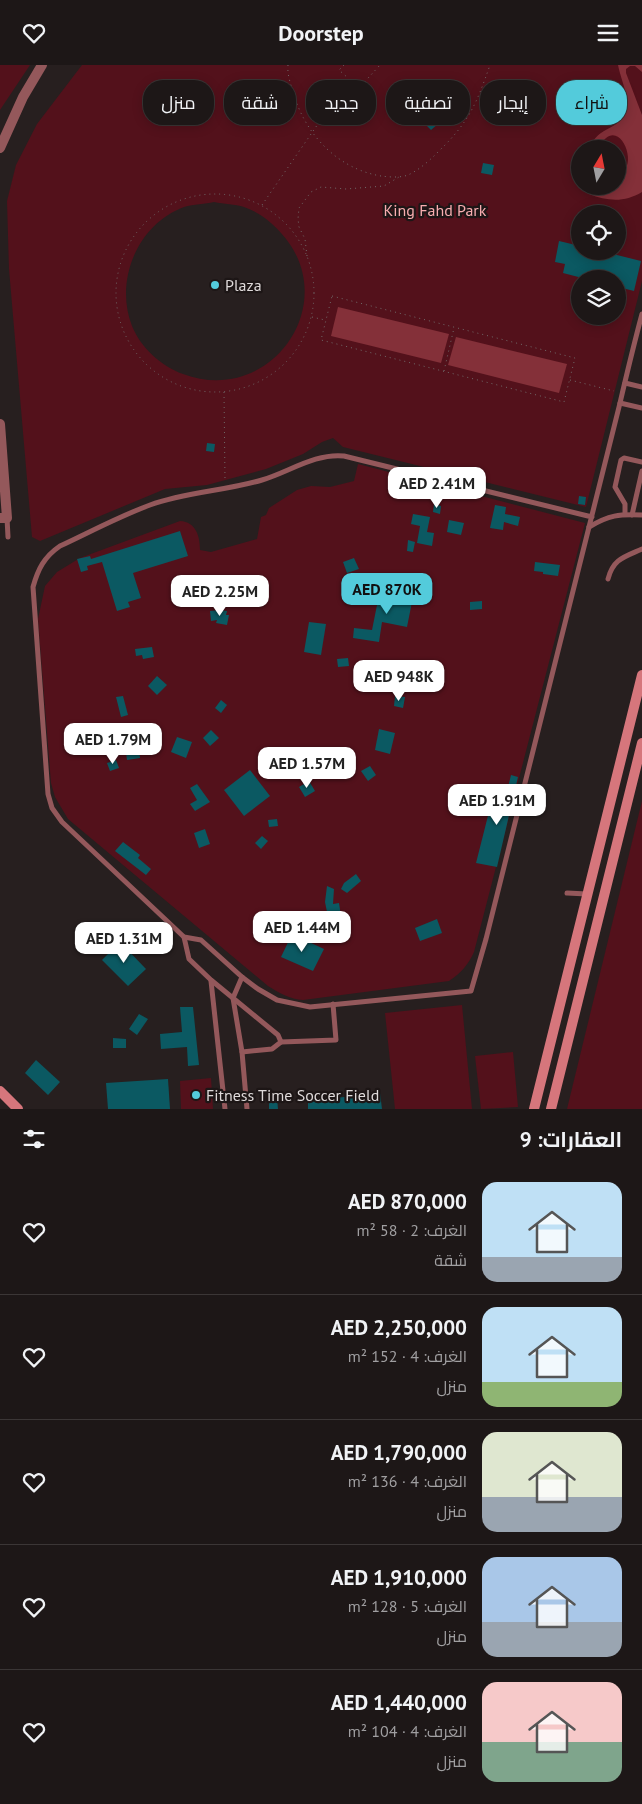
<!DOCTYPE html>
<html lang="ar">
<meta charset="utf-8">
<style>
body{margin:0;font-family:"PT Sans",Cairo,sans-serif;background:#2a2424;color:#f1f3f6;direction:rtl;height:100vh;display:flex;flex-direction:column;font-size:19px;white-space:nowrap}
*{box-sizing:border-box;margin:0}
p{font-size:16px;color:#a09fa1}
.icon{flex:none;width:28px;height:28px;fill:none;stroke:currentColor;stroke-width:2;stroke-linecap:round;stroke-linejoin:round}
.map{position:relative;height:1044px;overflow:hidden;direction:ltr}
.side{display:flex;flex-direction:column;background:#1d1717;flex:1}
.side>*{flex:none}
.banner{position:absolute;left:15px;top:15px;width:612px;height:45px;direction:rtl;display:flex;gap:10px}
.needle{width:32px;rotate:10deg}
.controls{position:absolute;left:571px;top:75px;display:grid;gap:10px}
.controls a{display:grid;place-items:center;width:55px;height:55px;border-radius:50%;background:#1d1717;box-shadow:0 2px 12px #0003,0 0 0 1px #3b3636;font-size:25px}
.price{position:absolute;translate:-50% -42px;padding:0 11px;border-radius:10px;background:#fff;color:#222;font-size:16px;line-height:32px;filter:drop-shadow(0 1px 2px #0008)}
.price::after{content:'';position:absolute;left:50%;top:30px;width:15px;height:11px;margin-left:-8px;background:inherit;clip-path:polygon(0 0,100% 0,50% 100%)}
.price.current{background:#53cbdb;color:#111}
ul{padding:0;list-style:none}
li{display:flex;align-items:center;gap:15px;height:125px;padding:0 20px}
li+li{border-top:1px solid #3b3636}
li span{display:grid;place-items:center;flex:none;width:140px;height:100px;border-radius:15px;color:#555}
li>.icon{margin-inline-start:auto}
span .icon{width:60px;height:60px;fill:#fffc;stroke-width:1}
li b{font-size:21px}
h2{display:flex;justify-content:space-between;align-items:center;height:60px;padding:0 20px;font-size:21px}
.chip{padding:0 18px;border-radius:20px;background:#1d1717;box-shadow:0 2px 12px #0003,0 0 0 1px #3b3636;font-size:18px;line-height:45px}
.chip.current{background:#53cbdb;color:#111}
header{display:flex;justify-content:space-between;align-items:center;height:65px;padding:0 20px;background:#1d1717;font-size:22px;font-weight:800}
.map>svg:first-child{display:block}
</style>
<header><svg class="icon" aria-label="menu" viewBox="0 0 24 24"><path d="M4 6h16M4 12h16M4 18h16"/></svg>Doorstep<svg class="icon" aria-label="heart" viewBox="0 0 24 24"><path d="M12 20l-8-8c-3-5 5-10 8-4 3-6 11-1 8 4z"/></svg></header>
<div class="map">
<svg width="642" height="1044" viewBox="0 0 642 1044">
<rect width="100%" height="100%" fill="#271f1f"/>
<g fill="#53111b" fill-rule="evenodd">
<polygon points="0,0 30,0 0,45"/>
<path d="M82 0H642V216L586 442 343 382 333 373 322 377 303 389 266 404 207 420 165 424 40 476 32 472 9 204 7 136 16 100 37 59ZM580 84H618V121H580ZM214 137C224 139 235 139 244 142 259 147 271 157 281 168 344 237 271 342 183 309 161 301 141 283 132 261 114 215 138 159 184 142 194 139 205 139 214 137ZM580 149H618V186H580ZM580 214H618V251H580Z"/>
<path d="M358 399 585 458 474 887C468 900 461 908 449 916L303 935C290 934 279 928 268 921L68 754 55 732 51 718 38 554 45 521 57 507 80 493 180 456C196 457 200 471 200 485L211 487 257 474 261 452 266 450 269 443 297 425 311 421 330 422 354 416Z"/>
<polygon points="642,736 642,1044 567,1044"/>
<polygon points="462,940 472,1044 395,1044 385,948"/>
<polygon points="513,987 518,1042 481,1044 475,991"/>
<polygon points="211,1013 213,1044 181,1044 180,1016"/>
</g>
<g fill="#843039">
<path d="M618 0H642V7L635 1H630L626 4V8L642 50V127C624 138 607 136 589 129L594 121H618V109C642 104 618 44 598 84H590C596 59 626 67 627 38 627 27 620 11 618 0Z"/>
<polygon points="338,242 449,269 441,298 331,271"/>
<polygon points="456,272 567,299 559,328 448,300"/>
</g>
<g fill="#0b5962">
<polygon points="574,14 585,19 580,30 570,25"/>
<polygon points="431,51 438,59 431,65 424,58"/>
<polygon points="483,98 494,100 492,110 481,108"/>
<polygon points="559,176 580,181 580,186 601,186 641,196 634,226 618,222 618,214 586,214 563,208 565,199 555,197"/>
<polygon points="207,378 215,379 214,387 206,386"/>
<polygon points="579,431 586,432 585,440 578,439"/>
<polygon points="434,439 441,441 440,449 433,447"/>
<polygon points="495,440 506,442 505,449 520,452 518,461 504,457 503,465 490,463"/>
<polygon points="413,449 430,452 427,467 434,468 432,481 417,478 420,461 411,459"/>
<polygon points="449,455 464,458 461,470 447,467"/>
<polygon points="180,466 188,491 133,508 141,533 128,537 130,542 117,546 102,497 87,501 88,505 81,507 77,494 90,491 91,494"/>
<polygon points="408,475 415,477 413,487 407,486"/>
<polygon points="354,493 359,504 347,508 343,497"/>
<polygon points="535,497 560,500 558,511 543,509 543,507 534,506"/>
<polygon points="380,525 413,532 407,562 382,557 379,577 353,573 354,563 372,565"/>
<polygon points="482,536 482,544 470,545 470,537"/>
<polygon points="220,545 227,546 226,550 229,550 227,560 216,558 217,555 211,556 210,546"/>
<polygon points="309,557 326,559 321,590 304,587"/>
<polygon points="152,582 154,592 143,594 142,590 136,591 135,584"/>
<polygon points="348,593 349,601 338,602 337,594"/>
<polygon points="157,611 167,620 157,630 148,621"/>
<polygon points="123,631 128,650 121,652 116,632"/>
<polygon points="395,631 405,632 403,643 394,641"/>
<polygon points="221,635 227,640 221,648 215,643"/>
<polygon points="379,664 395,668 390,689 375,685"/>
<polygon points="211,665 219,673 210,681 203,673"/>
<polygon points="177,672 192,677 186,693 171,687"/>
<polygon points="139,686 140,693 127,695 126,688"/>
<polygon points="116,695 119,703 110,706 107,698"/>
<polygon points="370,701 376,710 368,716 361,706"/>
<polygon points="250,705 270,731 244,751 224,725"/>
<polygon points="511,710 518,712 497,802 476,798 494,727 506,730"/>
<polygon points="309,716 315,726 305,732 299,722"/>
<polygon points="197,719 210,737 195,746 190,739 197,735 190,723"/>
<polygon points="277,754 278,761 269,762 268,755"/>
<polygon points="205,764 210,779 199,783 194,768"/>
<polygon points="262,771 268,776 261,784 255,778"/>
<polygon points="123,777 140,790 138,793 151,804 146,810 115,786"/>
<polygon points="356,809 361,816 347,828 341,824 344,818"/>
<polygon points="327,821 334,824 333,839 339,838 341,851 332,853 331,857 329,857 325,837"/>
<polygon points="437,854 442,868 420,876 415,863"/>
<polygon points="292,869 324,884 313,906 281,892"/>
<polygon points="120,877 146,904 128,921 102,895"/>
<polygon points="180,942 193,942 199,1000 188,1001 187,982 161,984 160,969 182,967"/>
<polygon points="139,949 148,954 137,970 129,964"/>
<polygon points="113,973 126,974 126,983 113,983"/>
<polygon points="36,995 60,1017 48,1030 25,1008"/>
<polygon points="168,1014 170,1044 108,1044 106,1018"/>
<polygon points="380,1028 382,1044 308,1044 308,1036"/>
<polygon points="269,1032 277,1032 278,1044 269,1044"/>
</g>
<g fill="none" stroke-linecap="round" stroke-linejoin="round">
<g stroke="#716a6a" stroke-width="1" stroke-dasharray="1 4" stroke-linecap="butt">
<path d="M288 0C287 10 291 20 294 30 306 70 338 104 381 111 389 112 400 113 408 110 419 105 429 96 438 87 469 57 476 40 490 0"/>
<polyline points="344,0 339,5 348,13"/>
<circle cx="215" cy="228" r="99"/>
<polyline points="262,140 349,14 359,23 380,0"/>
<polyline points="307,191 305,174 299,162 298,154 299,143 311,127 321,122 346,124 384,121 399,112"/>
<polygon points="332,231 575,293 564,337 321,275"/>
<polyline points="312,252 325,255"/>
<polyline points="444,306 454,263"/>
<polyline points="570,315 614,326"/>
<polyline points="224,327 225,415"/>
<polyline points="481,720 493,721 517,726"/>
</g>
<g stroke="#94585b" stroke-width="5">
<polyline points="625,318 642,322"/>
<polyline points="620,338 642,343"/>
<polyline points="625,449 625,439 615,422 621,395 624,393 642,397"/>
<polyline points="632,450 642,406"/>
<path d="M592 452 344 391C315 388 289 407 262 415 225 426 186 427 150 440 120 451 90 467 60 481 44 492 38 504 33 522L48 729 52 743 62 757 184 872 201 875 242 912 258 924 277 935 296 939 310 942 471 926 486 874 620 338C627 308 634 279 642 249"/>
<polyline points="7,453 8,472"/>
<path d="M589 462C609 450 619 449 642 450"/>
<path d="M608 514C613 494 624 492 642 484"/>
<polyline points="567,828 587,829"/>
<polyline points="184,872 189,894 211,915 278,970 281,977 336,975 333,939"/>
<polyline points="242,912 233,933 242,987 247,1044"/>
<polyline points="211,916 225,1044"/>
<polyline points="242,987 272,984 281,977"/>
</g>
<g stroke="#94585b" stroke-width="10">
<polyline points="0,83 23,32 42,0"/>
<polyline points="0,359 7,453 0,453"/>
</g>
<g stroke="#d6767c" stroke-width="10">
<polyline points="0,1026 18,1044"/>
<polyline points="534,1044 642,610"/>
<polyline points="551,1044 642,678"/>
</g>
</g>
<g fill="#53cbdb" stroke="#1d1616" stroke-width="2">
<circle cx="215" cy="220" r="5"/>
<circle cx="196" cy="1030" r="5"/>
</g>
<g text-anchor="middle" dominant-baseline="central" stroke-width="4.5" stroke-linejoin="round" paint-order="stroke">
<g font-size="16" fill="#f8adb0" stroke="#1d1616">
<text x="435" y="145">King Fahd Park</text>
</g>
<g font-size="16" fill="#dfdada" stroke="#1d1616" text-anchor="start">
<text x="225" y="220">Plaza</text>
<text x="206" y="1030">Fitness Time Soccer Field</text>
</g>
</g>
</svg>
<div class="controls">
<a><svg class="needle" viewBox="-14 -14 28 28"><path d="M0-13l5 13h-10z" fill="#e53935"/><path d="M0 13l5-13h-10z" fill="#a09fa1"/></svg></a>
<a><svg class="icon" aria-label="locate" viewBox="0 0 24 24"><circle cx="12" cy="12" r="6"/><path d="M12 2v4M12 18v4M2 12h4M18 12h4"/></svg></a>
<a><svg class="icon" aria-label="layers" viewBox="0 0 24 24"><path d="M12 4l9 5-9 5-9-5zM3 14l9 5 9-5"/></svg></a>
</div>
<b class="price" style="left:437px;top:444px">AED 2.41M</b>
<b class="price current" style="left:387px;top:550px">AED 870K</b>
<b class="price" style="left:220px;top:552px">AED 2.25M</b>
<b class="price" style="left:399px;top:637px">AED 948K</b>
<b class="price" style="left:113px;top:700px">AED 1.79M</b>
<b class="price" style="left:307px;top:724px">AED 1.57M</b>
<b class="price" style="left:497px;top:761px">AED 1.91M</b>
<b class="price" style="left:302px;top:888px">AED 1.44M</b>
<b class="price" style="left:124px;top:899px">AED 1.31M</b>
<div class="banner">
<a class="chip current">شراء</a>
<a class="chip">إيجار</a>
<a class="chip">تصفية</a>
<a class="chip">جديد</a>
<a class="chip">شقة</a>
<a class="chip">منزل</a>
</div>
</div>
<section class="side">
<h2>العقارات: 9<svg class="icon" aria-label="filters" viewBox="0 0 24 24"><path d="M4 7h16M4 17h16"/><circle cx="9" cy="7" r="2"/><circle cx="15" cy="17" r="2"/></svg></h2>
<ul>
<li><span style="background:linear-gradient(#bfe0f5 75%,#9aa5b1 0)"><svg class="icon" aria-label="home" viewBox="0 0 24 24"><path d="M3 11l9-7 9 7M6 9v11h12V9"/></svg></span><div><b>AED 870,000</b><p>الغرف: 2 · 58 m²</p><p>شقة</p></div><svg class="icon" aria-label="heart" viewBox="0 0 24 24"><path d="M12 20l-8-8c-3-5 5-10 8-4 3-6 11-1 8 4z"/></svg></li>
<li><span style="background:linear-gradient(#bfe0f5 75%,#8fb573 0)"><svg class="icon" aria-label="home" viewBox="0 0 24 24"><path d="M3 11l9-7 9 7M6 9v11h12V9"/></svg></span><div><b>AED 2,250,000</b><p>الغرف: 4 · 152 m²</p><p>منزل</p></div><svg class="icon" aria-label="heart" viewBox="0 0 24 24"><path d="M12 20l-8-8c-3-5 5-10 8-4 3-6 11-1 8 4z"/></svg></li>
<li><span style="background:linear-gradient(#dfe7d0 65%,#9aa5b1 0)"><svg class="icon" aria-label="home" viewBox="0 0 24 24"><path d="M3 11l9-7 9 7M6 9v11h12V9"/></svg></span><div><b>AED 1,790,000</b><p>الغرف: 4 · 136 m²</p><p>منزل</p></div><svg class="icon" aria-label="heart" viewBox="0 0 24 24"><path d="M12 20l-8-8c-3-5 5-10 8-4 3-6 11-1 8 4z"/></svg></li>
<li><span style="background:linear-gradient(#a9c7e8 65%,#9aa5b1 0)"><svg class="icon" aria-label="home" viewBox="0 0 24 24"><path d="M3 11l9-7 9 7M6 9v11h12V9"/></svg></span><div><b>AED 1,910,000</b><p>الغرف: 5 · 128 m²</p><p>منزل</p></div><svg class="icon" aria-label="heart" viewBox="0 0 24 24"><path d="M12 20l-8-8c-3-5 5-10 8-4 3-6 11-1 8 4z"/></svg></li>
<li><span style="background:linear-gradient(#f6c9c9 60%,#7fa58c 0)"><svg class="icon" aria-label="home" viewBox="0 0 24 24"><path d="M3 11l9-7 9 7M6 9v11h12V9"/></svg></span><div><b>AED 1,440,000</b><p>الغرف: 4 · 104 m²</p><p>منزل</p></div><svg class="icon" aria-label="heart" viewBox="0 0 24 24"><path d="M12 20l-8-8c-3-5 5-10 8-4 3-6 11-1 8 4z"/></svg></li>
</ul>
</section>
